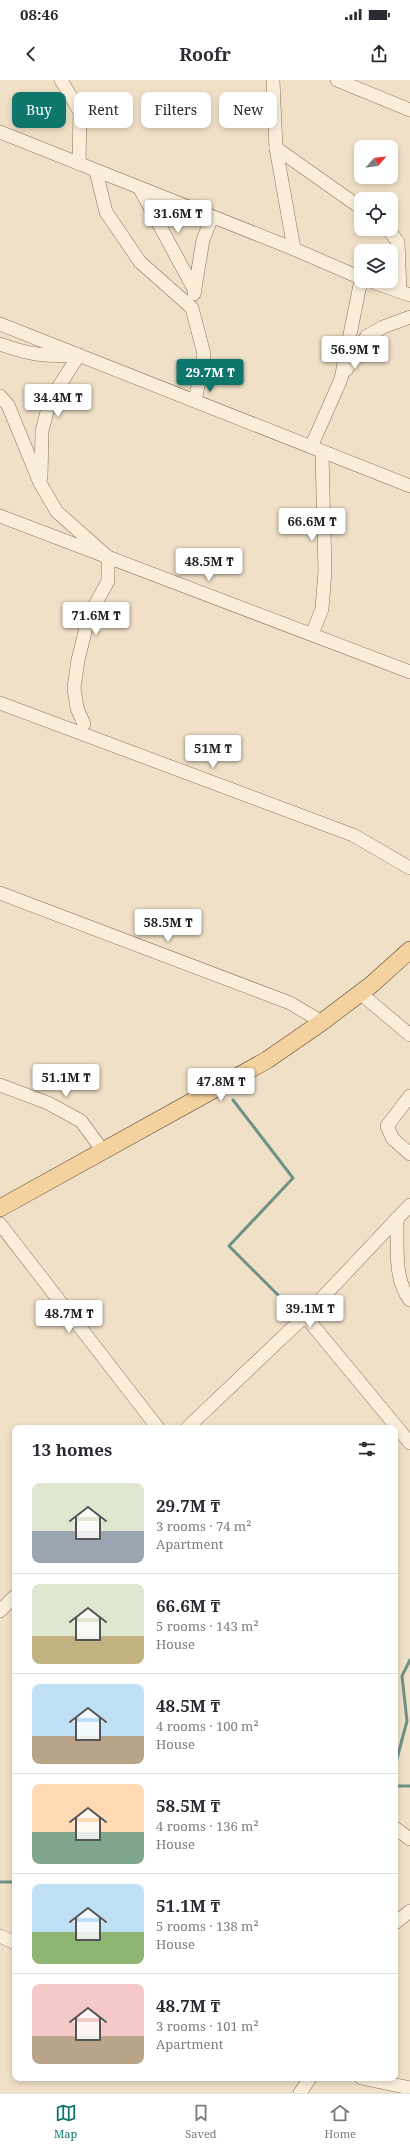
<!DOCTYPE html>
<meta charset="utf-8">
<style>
body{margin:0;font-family:"Noto Serif",serif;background:#f7f7f7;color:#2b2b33;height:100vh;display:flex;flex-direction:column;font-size:15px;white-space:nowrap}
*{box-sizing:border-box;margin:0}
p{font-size:13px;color:#7c7c81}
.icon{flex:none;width:22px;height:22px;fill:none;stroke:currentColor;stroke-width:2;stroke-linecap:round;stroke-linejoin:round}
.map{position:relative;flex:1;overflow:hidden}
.drawer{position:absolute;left:12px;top:1345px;width:386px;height:656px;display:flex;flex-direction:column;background:#fff;border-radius:8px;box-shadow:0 2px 6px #0003}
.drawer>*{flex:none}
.banner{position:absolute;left:12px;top:12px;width:386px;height:36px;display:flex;gap:8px}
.needle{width:26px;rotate:62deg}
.fabs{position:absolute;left:354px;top:60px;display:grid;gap:8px}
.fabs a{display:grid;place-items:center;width:44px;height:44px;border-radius:8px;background:#fff;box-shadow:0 2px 6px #0003;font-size:20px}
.price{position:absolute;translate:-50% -34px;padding:0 9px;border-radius:4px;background:#fff;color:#222;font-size:13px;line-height:26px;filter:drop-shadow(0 1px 2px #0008)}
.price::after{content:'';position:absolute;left:50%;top:24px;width:12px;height:9px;margin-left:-6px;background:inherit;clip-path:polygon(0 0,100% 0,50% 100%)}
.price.selected{background:#0f766e;color:#fff}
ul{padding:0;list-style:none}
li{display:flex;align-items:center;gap:12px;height:100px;padding:0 20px}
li+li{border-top:1px solid #e1e1e2}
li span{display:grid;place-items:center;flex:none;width:112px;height:80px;border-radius:8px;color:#555}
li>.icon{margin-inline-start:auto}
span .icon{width:48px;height:48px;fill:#fffc;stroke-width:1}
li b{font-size:17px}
h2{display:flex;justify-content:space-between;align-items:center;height:48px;padding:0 20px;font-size:17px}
.tag{padding:0 14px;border-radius:8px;background:#fff;box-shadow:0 2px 6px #0003;font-size:14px;line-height:36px}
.tag.selected{background:#0f766e;color:#fff}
.status{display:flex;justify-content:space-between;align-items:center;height:28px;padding:0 20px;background:#fff;direction:ltr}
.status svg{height:11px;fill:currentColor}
header{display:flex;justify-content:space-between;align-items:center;height:52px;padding:0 20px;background:#fff;font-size:18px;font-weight:700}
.tabs{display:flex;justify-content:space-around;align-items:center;height:56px;border-top:1px solid #e1e1e2;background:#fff;font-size:11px;color:#7c7c81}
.tabs a{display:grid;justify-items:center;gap:2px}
.tabs .selected{color:#0f766e}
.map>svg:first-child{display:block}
</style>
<div class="status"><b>08:46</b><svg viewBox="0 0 49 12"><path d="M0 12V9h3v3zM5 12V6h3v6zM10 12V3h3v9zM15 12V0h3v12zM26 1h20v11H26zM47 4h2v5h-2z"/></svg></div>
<header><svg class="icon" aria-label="back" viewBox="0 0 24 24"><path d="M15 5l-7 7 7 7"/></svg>Roofr<svg class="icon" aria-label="share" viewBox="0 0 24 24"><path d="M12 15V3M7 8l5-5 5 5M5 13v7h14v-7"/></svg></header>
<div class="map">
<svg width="410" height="2013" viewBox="0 0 410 2013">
<rect width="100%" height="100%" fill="#f0e0c7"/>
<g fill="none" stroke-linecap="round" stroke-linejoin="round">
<g stroke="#6e9286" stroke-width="3">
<polyline points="233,1020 293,1098 229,1166 287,1224"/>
<polyline points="395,1686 407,1641 402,1596 410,1580"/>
<polyline points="395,1706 410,1706"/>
<polyline points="0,1802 15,1802"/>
</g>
<defs>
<g id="minor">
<polyline points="61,0 80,32 79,84"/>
<polyline points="273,0 276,68 294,169"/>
<polyline points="337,0 410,30"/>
<polyline points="0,52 294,169 361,198"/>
<polyline points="276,68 361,128"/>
<polyline points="96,91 106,132 140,182 192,228 204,274 195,321"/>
<polyline points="140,109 195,211"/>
<polyline points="388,149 398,162 400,211"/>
<polyline points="370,201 410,215"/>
<polyline points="194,214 203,160 212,137"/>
<polyline points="0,244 410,406"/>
<path d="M0 264C28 274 45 277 75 275"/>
<polyline points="346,290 367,256 383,247 410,237"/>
<polyline points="0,316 8,325 40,403 57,432 108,477 108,501 89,536 78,580 74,608 77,628 84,644"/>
<polyline points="311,367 341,299 361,200"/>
<polyline points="41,397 42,351 50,320 79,275"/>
<polyline points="0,436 410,592"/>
<polyline points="312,554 322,529 325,491 322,373"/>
<polyline points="0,623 353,755 410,788"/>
<polyline points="0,813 290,923 322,942"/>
<polyline points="360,913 410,955"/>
<polyline points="0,1005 48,1023 81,1041 103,1071"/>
<polyline points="410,1016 387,1046 393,1059 410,1074"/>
<path d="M397 1138C398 1164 393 1199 410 1220"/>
<polyline points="0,1144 158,1348"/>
<polyline points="305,1236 410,1363"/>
<polyline points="187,1348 305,1236 410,1125"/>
<polyline points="0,1531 15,1516"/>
<polyline points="395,1748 410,1759"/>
<polyline points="395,1843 410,1831"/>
<polyline points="0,1856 15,1863"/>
<polyline points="361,1998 410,2008"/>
<polyline points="300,2013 310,1998"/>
</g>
<polyline id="major" points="0,1128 267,980 322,942 371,905 410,870"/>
</defs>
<use href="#minor" stroke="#8c715b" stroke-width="14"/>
<use href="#major" stroke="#5a402f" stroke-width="18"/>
<use href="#minor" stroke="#faeedb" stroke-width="13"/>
<use href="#major" stroke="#f3d29f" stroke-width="17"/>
</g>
</svg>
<div class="fabs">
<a><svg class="needle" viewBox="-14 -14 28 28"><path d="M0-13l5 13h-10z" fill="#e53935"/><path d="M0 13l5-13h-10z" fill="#7c7c81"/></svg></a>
<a><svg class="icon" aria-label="locate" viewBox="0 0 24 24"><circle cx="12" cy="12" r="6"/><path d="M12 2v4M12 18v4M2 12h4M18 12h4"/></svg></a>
<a><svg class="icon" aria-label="layers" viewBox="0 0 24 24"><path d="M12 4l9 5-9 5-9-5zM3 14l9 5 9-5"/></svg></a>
</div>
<b class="price" style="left:178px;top:154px">31.6M ₸</b>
<b class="price" style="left:355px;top:290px">56.9M ₸</b>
<b class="price selected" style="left:210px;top:313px">29.7M ₸</b>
<b class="price" style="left:58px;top:338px">34.4M ₸</b>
<b class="price" style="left:312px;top:462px">66.6M ₸</b>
<b class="price" style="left:209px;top:502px">48.5M ₸</b>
<b class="price" style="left:96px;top:556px">71.6M ₸</b>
<b class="price" style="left:213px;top:689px">51M ₸</b>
<b class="price" style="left:168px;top:863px">58.5M ₸</b>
<b class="price" style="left:66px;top:1018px">51.1M ₸</b>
<b class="price" style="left:221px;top:1022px">47.8M ₸</b>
<b class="price" style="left:310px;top:1249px">39.1M ₸</b>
<b class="price" style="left:69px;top:1254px">48.7M ₸</b>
<div class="banner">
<a class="tag selected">Buy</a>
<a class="tag">Rent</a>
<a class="tag">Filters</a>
<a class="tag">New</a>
</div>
<section class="drawer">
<h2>13 homes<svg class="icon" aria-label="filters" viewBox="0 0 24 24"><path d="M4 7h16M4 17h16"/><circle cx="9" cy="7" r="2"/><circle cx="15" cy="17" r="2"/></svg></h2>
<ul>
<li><span style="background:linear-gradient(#dfe7d0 60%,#9aa5b1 0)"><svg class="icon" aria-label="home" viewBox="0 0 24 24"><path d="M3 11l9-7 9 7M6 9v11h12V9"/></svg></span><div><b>29.7M ₸</b><p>3 rooms · 74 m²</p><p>Apartment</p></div></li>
<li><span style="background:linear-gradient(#dfe7d0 65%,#c2b280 0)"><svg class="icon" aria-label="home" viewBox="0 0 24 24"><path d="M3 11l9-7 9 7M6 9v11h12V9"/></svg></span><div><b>66.6M ₸</b><p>5 rooms · 143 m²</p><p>House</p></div></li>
<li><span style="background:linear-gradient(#bfe0f5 65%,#b9a48a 0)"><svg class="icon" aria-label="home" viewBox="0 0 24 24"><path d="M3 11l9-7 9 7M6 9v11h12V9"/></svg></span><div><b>48.5M ₸</b><p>4 rooms · 100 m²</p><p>House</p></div></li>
<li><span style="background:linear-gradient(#ffd9b3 60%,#7fa58c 0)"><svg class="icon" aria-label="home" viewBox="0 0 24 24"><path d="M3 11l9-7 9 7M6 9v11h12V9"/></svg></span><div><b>58.5M ₸</b><p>4 rooms · 136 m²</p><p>House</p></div></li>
<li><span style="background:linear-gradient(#bfe0f5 60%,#8fb573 0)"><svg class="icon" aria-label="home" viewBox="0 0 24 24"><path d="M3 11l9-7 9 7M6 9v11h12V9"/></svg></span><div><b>51.1M ₸</b><p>5 rooms · 138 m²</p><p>House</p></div></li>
<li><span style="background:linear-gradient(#f6c9c9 65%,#b9a48a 0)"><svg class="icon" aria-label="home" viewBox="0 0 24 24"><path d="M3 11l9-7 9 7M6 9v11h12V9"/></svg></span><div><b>48.7M ₸</b><p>3 rooms · 101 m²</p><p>Apartment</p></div></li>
</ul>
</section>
</div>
<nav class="tabs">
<a class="selected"><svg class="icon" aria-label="map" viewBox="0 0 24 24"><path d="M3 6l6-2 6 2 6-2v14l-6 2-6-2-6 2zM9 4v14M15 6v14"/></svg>Map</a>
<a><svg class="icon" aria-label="saved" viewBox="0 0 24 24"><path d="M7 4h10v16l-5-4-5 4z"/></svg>Saved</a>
<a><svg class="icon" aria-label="home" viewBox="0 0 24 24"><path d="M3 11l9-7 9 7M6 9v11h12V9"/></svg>Home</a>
</nav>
